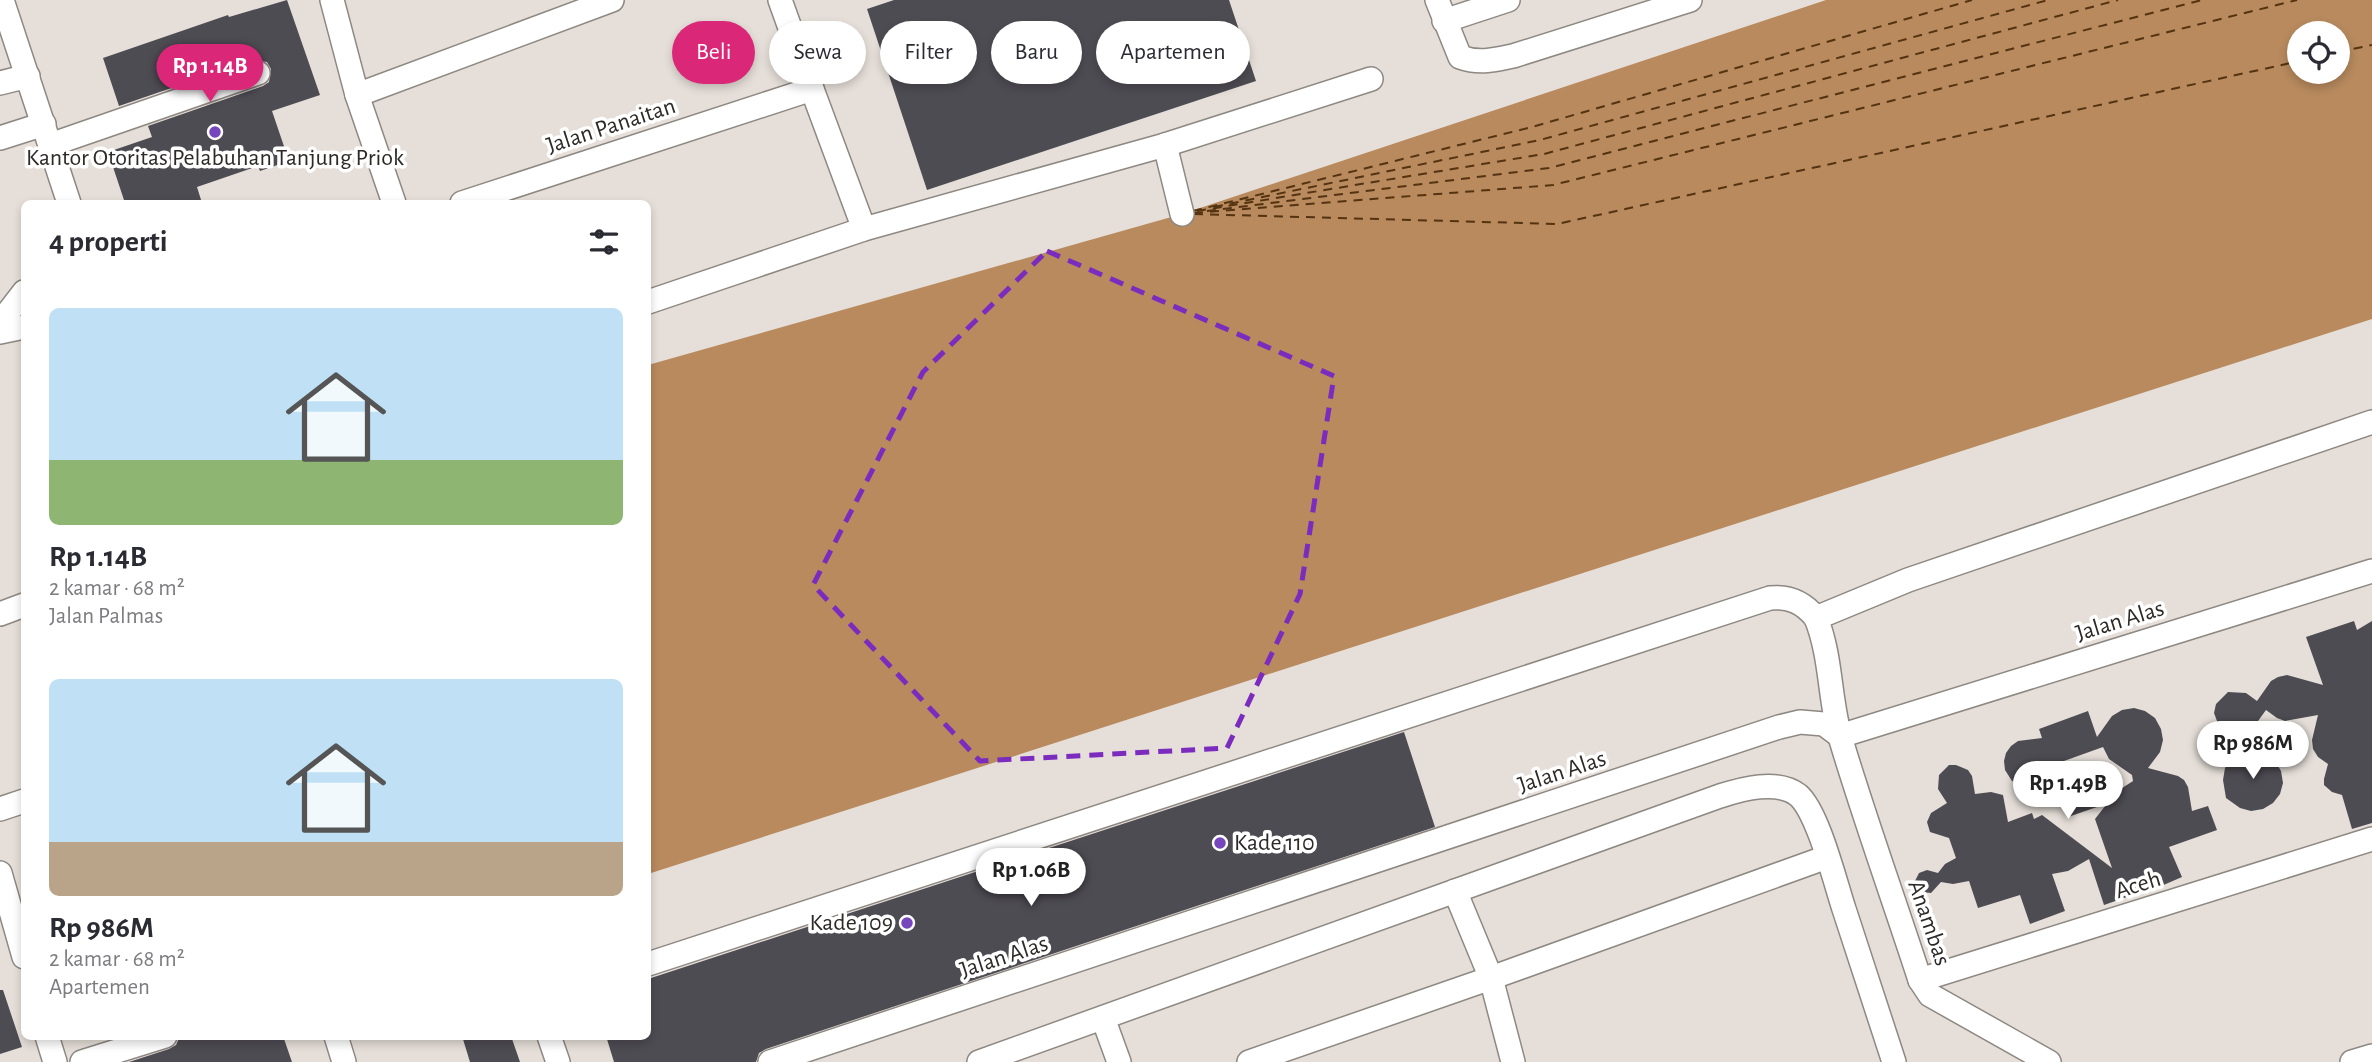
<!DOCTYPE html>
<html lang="id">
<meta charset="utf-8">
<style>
body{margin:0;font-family:"Alegreya Sans",sans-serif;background:#f7f7f7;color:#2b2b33;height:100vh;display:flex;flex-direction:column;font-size:26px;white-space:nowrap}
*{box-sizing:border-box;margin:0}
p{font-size:23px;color:#7c7c81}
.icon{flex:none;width:38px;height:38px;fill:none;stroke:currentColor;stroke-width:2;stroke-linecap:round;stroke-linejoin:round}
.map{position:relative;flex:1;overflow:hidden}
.panel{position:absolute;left:21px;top:200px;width:630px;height:840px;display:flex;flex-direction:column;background:#fff;border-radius:10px;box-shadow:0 4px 10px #0003}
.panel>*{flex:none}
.banner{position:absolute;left:672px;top:21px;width:665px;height:63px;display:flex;gap:14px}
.tools{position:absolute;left:2287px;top:21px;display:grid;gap:14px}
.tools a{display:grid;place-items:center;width:63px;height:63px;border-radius:50%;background:#fff;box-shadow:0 4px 10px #0003;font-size:35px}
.price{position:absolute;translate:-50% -60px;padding:0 16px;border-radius:24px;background:#fff;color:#222;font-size:23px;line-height:46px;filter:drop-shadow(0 2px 4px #0008)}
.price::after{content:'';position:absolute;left:50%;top:42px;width:21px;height:16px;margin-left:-10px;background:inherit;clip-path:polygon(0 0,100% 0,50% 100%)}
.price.selected{background:#db2777;color:#fff}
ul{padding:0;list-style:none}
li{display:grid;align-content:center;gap:14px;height:371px;padding:0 28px}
li span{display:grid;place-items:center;height:217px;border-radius:10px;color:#555}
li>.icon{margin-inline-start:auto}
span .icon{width:126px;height:126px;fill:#fffc;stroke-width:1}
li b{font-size:30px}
h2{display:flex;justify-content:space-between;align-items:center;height:84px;padding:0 28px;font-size:30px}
.tag{padding:0 24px;border-radius:32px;background:#fff;box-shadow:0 4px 10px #0003;font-size:24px;line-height:63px}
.tag.selected{background:#db2777;color:#fff}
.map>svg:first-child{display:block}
</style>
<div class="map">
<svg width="2372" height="1062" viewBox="0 0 2372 1062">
<rect width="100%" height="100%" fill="#e6dfd9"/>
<path fill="#b88a5e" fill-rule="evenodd" d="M1826 0H2372V319L648 874V365L1182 214ZM2300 33H2338V72H2300Z"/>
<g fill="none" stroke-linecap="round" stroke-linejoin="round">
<g stroke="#543310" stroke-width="2" stroke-dasharray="9 7" stroke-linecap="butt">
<polyline points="2338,52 2372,45"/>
<polyline points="1214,207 1540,140 2048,0"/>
<polyline points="1193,211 1532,127 1972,0"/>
<polyline points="1197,211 1544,154 2118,0"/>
<polyline points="1207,211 1549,168 2202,0"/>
<polyline points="1194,213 1553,185 2297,0"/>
<polyline points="1194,214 1557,224 2300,61"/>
</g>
</g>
<g fill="#4e4c53">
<polygon points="287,0 320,95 272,111 289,161 260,171 258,166 197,187 202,203 125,203 108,152 152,137 148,126 263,86 269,82 271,69 267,62 253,60 119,106 103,58 228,15 229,17"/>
<polygon points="894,0 1229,0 1256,81 927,190 867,9"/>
<polygon points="2354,621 2357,630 2372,621 2372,823 2352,829 2342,795 2332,792 2324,785 2324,779 2328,764 2318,757 2313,749 2312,740 2318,715 2285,721 2277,718 2266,710 2245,739 2227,734 2220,729 2214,713 2216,704 2228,692 2246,693 2257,701 2271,681 2278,677 2287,675 2323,685 2306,637"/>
<polygon points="2134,708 2145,711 2155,718 2161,729 2163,740 2160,752 2148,768 2178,776 2184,780 2188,787 2192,811 2208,806 2217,830 2169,847 2182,877 2145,893 2144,891 2104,905 2089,859 2068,871 2052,874 2065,911 2030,924 2020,895 1978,908 1969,881 1953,884 1941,882 1931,893 1922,892 1918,889 1915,881 1919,873 1927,870 1938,873 1945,864 1956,858 1949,838 1930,832 1927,822 1931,813 1947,803 1938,789 1939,775 1949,765 1956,765 1968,770 1972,776 1975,794 1991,792 2003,795 2008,822 2032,813 2034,819 2042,815 2112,868 2095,819 2116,792 2133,781 2132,775 2109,759 2103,747 2050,766 2041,778 2033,783 2025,784 2012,781 2005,770 2004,761 2006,753 2011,746 2018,741 2042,738 2039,729 2088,711 2097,737 2112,716 2122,710"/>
<polygon points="1404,732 1435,827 766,1049 759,1053 756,1062 614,1062 606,1036 648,1036 648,979"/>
<polygon points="2247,749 2265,754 2275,761 2281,771 2283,783 2280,794 2273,803 2263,809 2251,811 2240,808 2226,798 2223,780 2225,768 2232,759"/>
<polygon points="2092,793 2097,807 2068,817 2064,803"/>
<polygon points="0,990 3,990 22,1047 0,1054"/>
<polygon points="186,1036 283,1036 292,1062 129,1062 169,1049 176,1045 179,1038"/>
<polygon points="462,1036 511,1036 520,1062 470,1062"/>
</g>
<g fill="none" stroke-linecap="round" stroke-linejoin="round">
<defs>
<g id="minor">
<polyline points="2,0 69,203"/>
<polyline points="332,0 357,95 612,0"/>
<polyline points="780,0 812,89"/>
<path d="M1437 0 1460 57C1479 64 1494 60 1513 56L1690 0"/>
<polyline points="1444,21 1508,0"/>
<polyline points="0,83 28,76"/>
<polyline points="357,95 394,203"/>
<polyline points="0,138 44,124"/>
<polyline points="50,145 258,73"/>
<polyline points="1165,145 1182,214"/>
<polyline points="462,203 812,89 864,229 1165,145 1371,79"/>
<polyline points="648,302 864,229"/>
<polyline points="0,323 24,292"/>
<polyline points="0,332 24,327"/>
<polyline points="0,614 24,605"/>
<polyline points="0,809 24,801"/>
<polyline points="0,873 24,957"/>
<polyline points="1455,891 1491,978 1513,1062"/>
<path d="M648 964 1770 598C1790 596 1804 603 1816 618"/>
<polyline points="1920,980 2372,839"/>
<polyline points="1103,1018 1119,1062"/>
<polyline points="47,1036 55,1062"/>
<polyline points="336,1036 344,1062"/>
<polyline points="549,1036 558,1062"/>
<polyline points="82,1062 165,1036"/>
<polyline points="770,1062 1779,727 1800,722 1824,724 1840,736 2372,571"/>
<path d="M979 1062 1720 796C1742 789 1777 779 1798 795 1818 812 1835 882 1844 909 1861 960 1877 1011 1894 1062"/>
<polyline points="1249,1062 1491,978 1827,857"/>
<path d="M2049 1062 1930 995 1920 980C1894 900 1865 820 1841 740 1829 700 1832 658 1816 618L1908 580 2372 422"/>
<polyline points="2352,1062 2372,1056"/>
</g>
</defs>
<use href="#minor" stroke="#8e8882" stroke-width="26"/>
<use href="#minor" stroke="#fff" stroke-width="23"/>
</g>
<path fill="none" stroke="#7b2cbf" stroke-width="5" stroke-dasharray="14 9" stroke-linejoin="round" d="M1047 251 1334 376 1300 594 1227 748 980 761 813 585 923 372Z"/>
<g fill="#7745bc" stroke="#fff" stroke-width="2.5">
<circle cx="215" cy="132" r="7"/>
<circle cx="1220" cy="843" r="7"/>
<circle cx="907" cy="923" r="7"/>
</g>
<g text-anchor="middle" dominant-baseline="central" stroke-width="7" stroke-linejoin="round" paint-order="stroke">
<g font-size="24" fill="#2c2927" stroke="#fff">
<text transform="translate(611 126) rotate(-18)">Jalan Panaitan</text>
<text transform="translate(2120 621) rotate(-17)">Jalan Alas</text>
<text transform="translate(1562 772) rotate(-18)">Jalan Alas</text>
<text transform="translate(2138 885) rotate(-17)">Aceh</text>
<text transform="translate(1929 923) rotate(71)">Anambas</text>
<text transform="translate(1004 957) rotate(-18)">Jalan Alas</text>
</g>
<g font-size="24" fill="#2c2927" stroke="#fff">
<text x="215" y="158">Kantor Otoritas Pelabuhan Tanjung Priok</text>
<text x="1234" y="843" text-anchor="start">Kade 110</text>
<text x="893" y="923" text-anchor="end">Kade 109</text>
</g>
</g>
</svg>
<div class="tools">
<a><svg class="icon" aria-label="locate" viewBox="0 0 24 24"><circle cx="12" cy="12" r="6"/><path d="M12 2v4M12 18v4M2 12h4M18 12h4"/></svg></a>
</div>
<b class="price selected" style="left:210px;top:104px">Rp 1.14B</b>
<b class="price" style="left:2253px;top:781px">Rp 986M</b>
<b class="price" style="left:2068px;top:821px">Rp 1.49B</b>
<b class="price" style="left:1031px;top:908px">Rp 1.06B</b>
<div class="banner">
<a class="tag selected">Beli</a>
<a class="tag">Sewa</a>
<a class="tag">Filter</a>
<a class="tag">Baru</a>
<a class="tag">Apartemen</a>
</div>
<section class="panel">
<h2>4 properti<svg class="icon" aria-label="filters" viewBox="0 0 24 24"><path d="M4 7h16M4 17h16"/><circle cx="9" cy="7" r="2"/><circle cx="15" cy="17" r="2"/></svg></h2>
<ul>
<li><span style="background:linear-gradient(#bfe0f5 70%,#8fb573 0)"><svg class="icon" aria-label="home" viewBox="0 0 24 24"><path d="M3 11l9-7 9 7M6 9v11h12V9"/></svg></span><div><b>Rp 1.14B</b><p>2 kamar · 68 m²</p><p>Jalan Palmas</p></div></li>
<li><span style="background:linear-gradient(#bfe0f5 75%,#b9a48a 0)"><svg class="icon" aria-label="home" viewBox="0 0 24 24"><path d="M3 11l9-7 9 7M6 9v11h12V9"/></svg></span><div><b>Rp 986M</b><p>2 kamar · 68 m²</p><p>Apartemen</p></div></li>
</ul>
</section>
</div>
